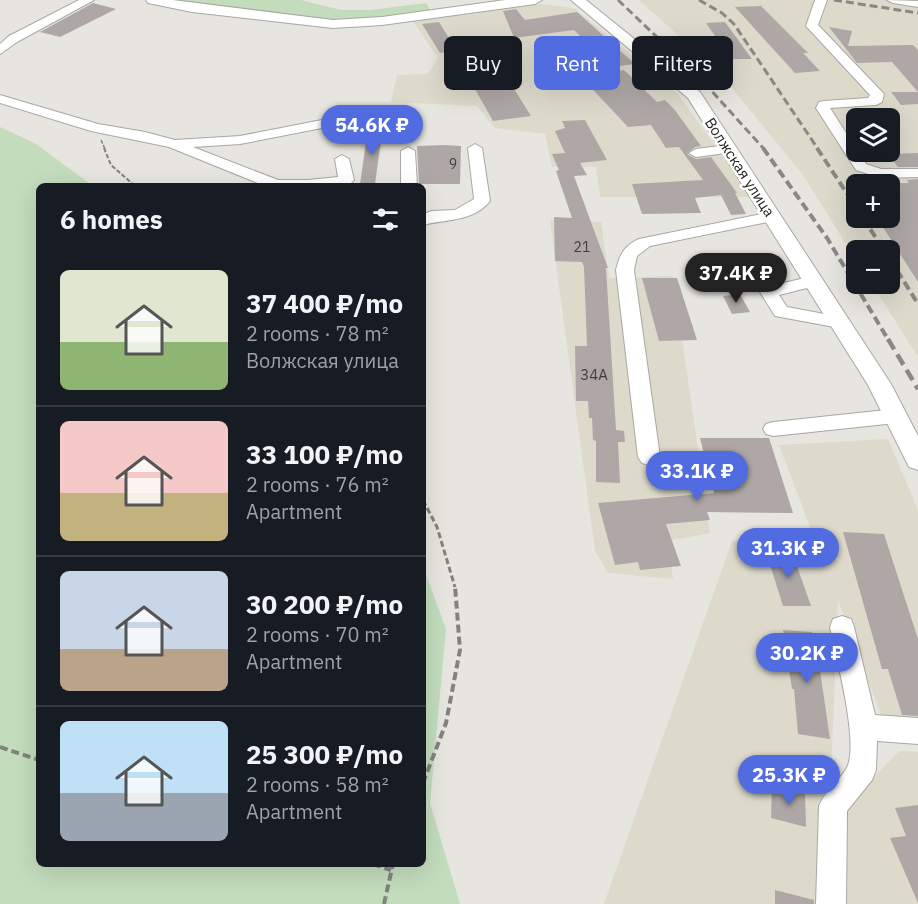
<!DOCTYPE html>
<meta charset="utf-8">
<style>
body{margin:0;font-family:"IBM Plex Sans",sans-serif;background:#242831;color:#f1f3f6;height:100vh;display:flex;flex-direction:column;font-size:22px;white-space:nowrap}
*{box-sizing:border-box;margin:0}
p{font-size:20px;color:#9ea1a6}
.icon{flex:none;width:33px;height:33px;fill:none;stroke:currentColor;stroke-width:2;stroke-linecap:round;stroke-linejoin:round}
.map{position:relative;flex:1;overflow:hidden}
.side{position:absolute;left:36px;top:183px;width:390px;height:684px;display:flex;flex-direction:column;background:#171b24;border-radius:9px;box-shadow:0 6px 24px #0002}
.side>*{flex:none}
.banner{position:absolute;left:444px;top:36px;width:384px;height:54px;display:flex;gap:12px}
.tools{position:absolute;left:846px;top:108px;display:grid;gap:12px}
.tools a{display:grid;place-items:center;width:54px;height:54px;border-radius:9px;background:#171b24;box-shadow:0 6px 24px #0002;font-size:30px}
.price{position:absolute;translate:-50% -51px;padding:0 14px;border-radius:21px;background:#516ce1;color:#fff;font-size:20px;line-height:39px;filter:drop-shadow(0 2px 3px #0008)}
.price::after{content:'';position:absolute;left:50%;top:36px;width:18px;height:14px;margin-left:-9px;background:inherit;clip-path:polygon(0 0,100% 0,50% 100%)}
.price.current{background:#222;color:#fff}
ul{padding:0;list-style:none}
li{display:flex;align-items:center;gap:18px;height:150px;padding:0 24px}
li+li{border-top:2px solid #363941}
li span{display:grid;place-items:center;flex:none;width:168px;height:120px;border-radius:9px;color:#555}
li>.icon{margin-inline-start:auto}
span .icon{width:72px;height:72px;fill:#fffc;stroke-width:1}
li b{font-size:26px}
h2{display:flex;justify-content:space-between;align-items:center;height:72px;padding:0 24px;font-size:26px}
.tag{padding:0 21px;border-radius:9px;background:#171b24;box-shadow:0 6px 24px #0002;font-size:21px;line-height:54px}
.tag.current{background:#516ce1;color:#fff}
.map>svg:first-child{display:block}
</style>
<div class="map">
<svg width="918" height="904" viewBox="0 0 918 904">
<rect width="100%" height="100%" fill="#e6e5df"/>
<g fill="#dddacc" fill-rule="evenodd">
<path d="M639 0H918V357L872 284H890V250H856V260L803 175 718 71ZM856 118H890V152H856ZM856 184H890V218H856Z"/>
<polygon points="540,4 574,8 677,93 752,197 600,197 596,167 552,167 545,134 495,128 477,106 391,102 397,75 428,74 438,58 413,21"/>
<polygon points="550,220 601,222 609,278 673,276 710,533 668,541 673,579 608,573 595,551"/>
<polygon points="888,439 918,510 918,728 886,728 838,600 829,823 899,751 918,752 918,904 604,904 732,541 814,537 779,445"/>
</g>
<g fill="#c2dcbc">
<polygon points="175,0 301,0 341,10 370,10 426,3 431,11 373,18 330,19"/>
<polygon points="0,127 36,144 93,186 39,186 39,864 423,864 423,567 446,629 430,803 460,904 0,904"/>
</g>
<g fill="#aea7a5">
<polygon points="93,3 116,9 60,37 40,32"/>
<polygon points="761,6 808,53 803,53 820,71 795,73 735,7"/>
<polygon points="516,9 525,20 577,12 635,64 612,67 574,30 514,38 503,11"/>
<polygon points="439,22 457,51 440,53 422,24"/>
<polygon points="725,22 752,59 731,59 706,23"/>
<polygon points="829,27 852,31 848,46 913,45 918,50 918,104 901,105 891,92 918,92 892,62 857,63"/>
<polygon points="496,60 531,116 493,121 467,75 477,74 471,63"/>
<polygon points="624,70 657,102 665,100 674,109 701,146 695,147 687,154 696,159 711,157 737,193 735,193 746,214 731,215 721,195 695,198 701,213 642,214 632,184 703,180 679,147 666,148 651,125 628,127 581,77"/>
<polygon points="585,120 607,160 580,163 587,175 574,176 608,268 606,268 616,430 624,431 625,442 618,442 620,483 596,482 596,441 593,440 592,418 589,418 588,401 576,401 575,346 587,346 584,267 582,262 555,261 554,217 572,218 556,171 559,170 552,154 565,153 555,131 565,128 562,121"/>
<polygon points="380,126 383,126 375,184 360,184 368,129"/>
<polygon points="444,145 461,146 460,184 419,184 417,146"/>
<polygon points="918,153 918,167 898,167 888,154"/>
<polygon points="918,179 918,282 877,218 890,218 890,183 909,183 907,180"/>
<polygon points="642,278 677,278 697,340 659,341"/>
<polygon points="740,294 750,312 732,314 723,296"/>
<polygon points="700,438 769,438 793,513 707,512 710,520 666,524 681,566 640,570 638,562 615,565 598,503 714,493"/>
<polygon points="843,532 884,534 918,639 918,716 902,715 888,669 882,669"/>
<polygon points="766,552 792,552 811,606 783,606"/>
<polygon points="783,630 812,632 818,657 830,739 798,734 794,689 792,689 788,662 790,662"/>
<polygon points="772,786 805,794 806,827 771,818"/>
<polygon points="918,805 918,903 890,838 906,836 895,808"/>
<polygon points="775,890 814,900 814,904 775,904"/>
</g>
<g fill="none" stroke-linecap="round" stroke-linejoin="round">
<defs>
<g id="minor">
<polygon points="79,0 94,0 17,42 0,54 0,44 9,36"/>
<polygon points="815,0 827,0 818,25 884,94 882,102 876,105 830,108 866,164 881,169 918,169 918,177 881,178 856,170 816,108 819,102 824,101 868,98 870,95 806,26"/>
<polygon points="887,0 918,1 918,7 893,3"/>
<polygon points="0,95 98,124 145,132 175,140 240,136 322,120 375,118 382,122 375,126 322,128 240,144 193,147 278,180 308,180 338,177 335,159 342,155 349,159 354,180 351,183 335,186 265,186 169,147 91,131 0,103"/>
<path d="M475 144 482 148 490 201C473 222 446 219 423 225V214L432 211 455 210 474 199 468 148Z"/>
<polygon points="728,145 733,146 735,149 733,152 696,157 689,153 696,149"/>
<polygon points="408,147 415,151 417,186 401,186 401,151"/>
<path d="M772 212 780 217 778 220 650 246 637 256 634 270 660 457 656 463 649 465 642 463 638 457 616 270C619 255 625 245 639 239Z"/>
<polygon points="813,276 819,277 822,281 819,285 779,295 787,307 846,318 849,322 846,326 840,328 775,316 760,292 763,288"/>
<polygon points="896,409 903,411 906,416 903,421 896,423 773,436 766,434 763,429 766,424 773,422"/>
<path d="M842 616 851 619 854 627 875 715 918 718V744L877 741 876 770 872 780 847 811 846 904H816L819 806C825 790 844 777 848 765 858 738 836 657 830 627L833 619Z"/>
</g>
<g id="major">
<polygon points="146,0 173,0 333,20 382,17 505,0 542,0 535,4 382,25 333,28 192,12 148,3"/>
<polygon points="571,0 586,0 700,92 891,384 918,436 918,470 909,467 868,385 688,98"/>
</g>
</defs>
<use href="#minor" stroke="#a8a7a1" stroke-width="2"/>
<use href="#major" stroke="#a8a7a1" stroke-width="2"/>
<polyline stroke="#82827e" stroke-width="1.5" stroke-dasharray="4 1.5" stroke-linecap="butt" points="101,140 105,149"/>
<polyline stroke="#82827e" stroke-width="2" stroke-dasharray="4.5 2" stroke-linecap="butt" points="104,148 111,165 135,186"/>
<polyline stroke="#82827e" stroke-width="3" stroke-dasharray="6 3" stroke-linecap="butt" points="423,500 437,527 455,587"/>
<g stroke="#82827e" stroke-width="4" stroke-dasharray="8 4" stroke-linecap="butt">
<polyline points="0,747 39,760"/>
<polyline points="423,783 446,723 460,650 455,586"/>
<polyline points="373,864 391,870"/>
<polyline points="384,904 393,864"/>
</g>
<use href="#minor" fill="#fff" fill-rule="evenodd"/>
<use href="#major" fill="#fff" fill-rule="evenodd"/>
<g stroke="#898884" stroke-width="3" stroke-dasharray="8 4" stroke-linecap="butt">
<polyline points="618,0 699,77 764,149"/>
<polyline points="699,0 722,13 734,24 818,149"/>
<polyline points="834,0 918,13"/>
</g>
<g stroke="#898884" stroke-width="4" stroke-dasharray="9 4.5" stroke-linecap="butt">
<polyline points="763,148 827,238 889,341"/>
<polyline points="817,148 856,207"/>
<polyline points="863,218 884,250"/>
<polyline points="890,259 918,304"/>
</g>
<polyline stroke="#898884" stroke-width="4.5" stroke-dasharray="12 6" stroke-linecap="butt" points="888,339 918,389"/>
</g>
<g text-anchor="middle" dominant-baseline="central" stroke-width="5" stroke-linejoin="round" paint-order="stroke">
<g font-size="14" fill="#42403e">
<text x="453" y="164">9</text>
<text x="582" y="247">21</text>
</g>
<g font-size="15" fill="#1e1e1c" stroke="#fff">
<text transform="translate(740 167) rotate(57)">Волжская улица</text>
</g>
<g font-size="15" fill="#42403e">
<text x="594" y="374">34А</text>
</g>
</g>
</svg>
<div class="tools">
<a><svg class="icon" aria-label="layers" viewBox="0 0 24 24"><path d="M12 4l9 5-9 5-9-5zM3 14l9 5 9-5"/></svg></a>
<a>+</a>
<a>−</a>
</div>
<b class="price" style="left:372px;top:156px">54.6K ₽</b>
<b class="price current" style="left:736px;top:304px">37.4K ₽</b>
<b class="price" style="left:697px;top:502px">33.1K ₽</b>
<b class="price" style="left:788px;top:579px">31.3K ₽</b>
<b class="price" style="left:807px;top:684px">30.2K ₽</b>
<b class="price" style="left:789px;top:806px">25.3K ₽</b>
<div class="banner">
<a class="tag">Buy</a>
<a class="tag current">Rent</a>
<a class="tag">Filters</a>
</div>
<section class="side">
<h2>6 homes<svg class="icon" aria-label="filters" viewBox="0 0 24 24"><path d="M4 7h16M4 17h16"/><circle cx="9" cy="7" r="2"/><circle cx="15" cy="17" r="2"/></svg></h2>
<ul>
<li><span style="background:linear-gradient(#dfe7d0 60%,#8fb573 0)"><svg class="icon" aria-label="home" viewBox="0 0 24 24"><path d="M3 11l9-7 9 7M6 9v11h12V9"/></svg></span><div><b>37 400 ₽/mo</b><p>2 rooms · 78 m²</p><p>Волжская улица</p></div></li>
<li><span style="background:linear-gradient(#f6c9c9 60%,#c2b280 0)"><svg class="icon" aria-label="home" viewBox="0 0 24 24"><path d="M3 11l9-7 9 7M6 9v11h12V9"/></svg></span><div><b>33 100 ₽/mo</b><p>2 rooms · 76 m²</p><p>Apartment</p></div></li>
<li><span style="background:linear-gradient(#c9d6e8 65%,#b9a48a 0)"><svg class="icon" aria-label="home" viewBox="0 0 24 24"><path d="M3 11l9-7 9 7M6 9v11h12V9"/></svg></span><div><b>30 200 ₽/mo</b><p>2 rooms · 70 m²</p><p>Apartment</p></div></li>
<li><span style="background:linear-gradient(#bfe0f5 60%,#9aa5b1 0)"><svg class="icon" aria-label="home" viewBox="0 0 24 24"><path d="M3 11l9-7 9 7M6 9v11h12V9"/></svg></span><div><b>25 300 ₽/mo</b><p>2 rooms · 58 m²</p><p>Apartment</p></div></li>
</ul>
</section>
</div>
